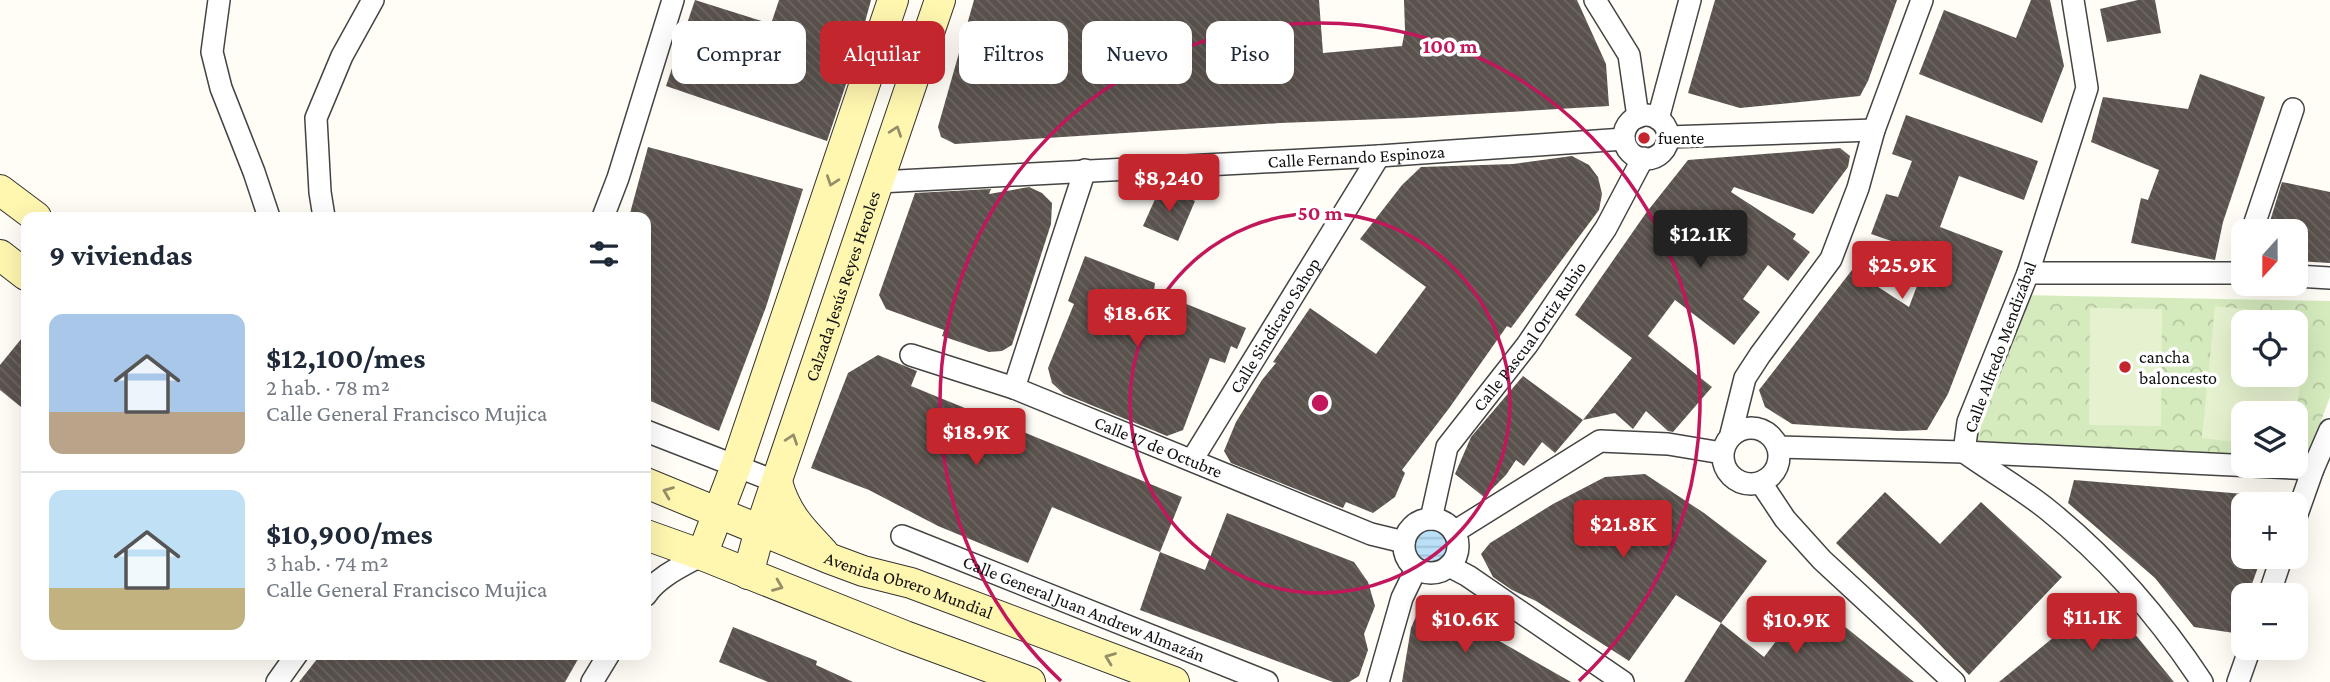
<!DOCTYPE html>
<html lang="es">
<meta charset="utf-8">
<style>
body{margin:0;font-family:"Crimson Pro",serif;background:#f2f2f3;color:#1f2937;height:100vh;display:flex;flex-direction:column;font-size:26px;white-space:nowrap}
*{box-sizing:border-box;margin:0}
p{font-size:23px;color:#747a83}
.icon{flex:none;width:38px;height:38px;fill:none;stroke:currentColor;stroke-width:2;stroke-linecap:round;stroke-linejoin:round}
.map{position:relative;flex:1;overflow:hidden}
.details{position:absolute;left:21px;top:212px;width:630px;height:448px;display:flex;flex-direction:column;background:#fff;border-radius:14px;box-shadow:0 7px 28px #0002}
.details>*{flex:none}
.guide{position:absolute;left:672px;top:21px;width:665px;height:63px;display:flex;gap:14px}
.needle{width:46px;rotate:201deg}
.controls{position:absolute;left:2231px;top:219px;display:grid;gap:14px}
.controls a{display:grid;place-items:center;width:77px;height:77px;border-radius:14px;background:#fff;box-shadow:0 7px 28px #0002;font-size:35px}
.price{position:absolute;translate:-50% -60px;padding:0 16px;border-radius:7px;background:#c4262e;color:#fff;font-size:23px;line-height:46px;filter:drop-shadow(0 2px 4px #0008)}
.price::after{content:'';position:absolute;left:50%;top:42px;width:21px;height:16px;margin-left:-10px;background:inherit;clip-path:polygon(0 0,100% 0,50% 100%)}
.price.selected{background:#222;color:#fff}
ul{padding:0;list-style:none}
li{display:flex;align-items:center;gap:21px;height:175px;padding:0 28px}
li+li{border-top:2px solid #e0e1e3}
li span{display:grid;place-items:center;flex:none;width:196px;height:140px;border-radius:14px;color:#555}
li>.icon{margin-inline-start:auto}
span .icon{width:84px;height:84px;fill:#fffc;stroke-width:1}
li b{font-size:30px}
h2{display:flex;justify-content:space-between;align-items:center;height:84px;padding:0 28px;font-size:30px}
.chip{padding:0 24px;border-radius:14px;background:#fff;box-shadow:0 7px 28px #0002;font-size:24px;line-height:63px}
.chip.selected{background:#c4262e;color:#fff}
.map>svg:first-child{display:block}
</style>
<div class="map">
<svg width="2330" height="682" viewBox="0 0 2330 682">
<defs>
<pattern id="park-crowns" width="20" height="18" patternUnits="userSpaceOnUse" patternTransform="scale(1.75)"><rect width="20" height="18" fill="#d5ebbd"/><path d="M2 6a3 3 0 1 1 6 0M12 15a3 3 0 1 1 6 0" fill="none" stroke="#b6c8a1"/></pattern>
<pattern id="water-rules" width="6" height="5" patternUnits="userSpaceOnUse" patternTransform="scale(1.75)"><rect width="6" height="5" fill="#b9e0f7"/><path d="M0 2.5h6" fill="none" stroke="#9ebfd3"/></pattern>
<pattern id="building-back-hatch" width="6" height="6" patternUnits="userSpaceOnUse" patternTransform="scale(1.75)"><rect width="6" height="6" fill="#5a524d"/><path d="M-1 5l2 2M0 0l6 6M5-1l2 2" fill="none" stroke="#6d6662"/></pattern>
</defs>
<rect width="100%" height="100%" fill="#fffdf5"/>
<path fill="url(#park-crowns)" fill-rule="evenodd" d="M2021 295 2330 301V397L2306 460H2296V413H2244L2243 457 1963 446ZM2244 322H2296V374H2244Z"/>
<g fill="#e6f2cf" fill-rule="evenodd">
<path d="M2215 306 2307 316 2296 419V413H2244L2243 443 2202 438ZM2244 322H2296V374H2244Z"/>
<polygon points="2090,308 2162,309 2161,426 2089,425"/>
</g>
<circle fill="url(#water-rules)" stroke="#3f96cf" stroke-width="2" cx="1430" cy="546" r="17"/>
<g fill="url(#building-back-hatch)">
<polygon points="695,0 771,24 779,0 871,0 858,48 827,141 666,86"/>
<polygon points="974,0 1319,0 1323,53 1402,46 1405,30 1404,0 1577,0 1606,64 1609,106 1409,118 1280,123 955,144 941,137 938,127"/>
<polygon points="1715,0 1897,0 1868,81 1860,96 1740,108 1688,93"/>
<polygon points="2031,0 2050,0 2064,66 2042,123 1919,74 1944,10 2016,38"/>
<polygon points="2138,0 2155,0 2161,33 2107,42 2100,9"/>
<polygon points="2200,74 2265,97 2223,222 2215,260 2131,243 2141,198 2148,200 2159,170 2091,142 2103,97 2188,109"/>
<polygon points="1906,115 2038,161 2024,200 1959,176 1940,227 2003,251 1948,394 1927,430 1899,431 1792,424 1765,407 1759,390 1852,270 1909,307 1929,254 1871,234 1886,194 1898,197 1912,161 1892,154"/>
<polygon points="648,147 803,189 766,307 719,431 646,399 646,217 629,217"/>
<polygon points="1840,148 1850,156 1848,167 1813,214 1734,187 1731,192 1796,234 1793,239 1810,252 1788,281 1768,265 1743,299 1760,312 1734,345 1675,300 1648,336 1712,387 1673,432 1668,431 1646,411 1633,429 1615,413 1583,420 1632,358 1575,315 1646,213 1688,160"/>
<polygon points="1572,156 1589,165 1598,177 1602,194 1599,210 1511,328 1507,326 1450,407 1402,470 1405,473 1395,497 1373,513 1346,502 1343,508 1231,463 1224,451 1236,422 1262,380 1276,363 1273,362 1310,308 1376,354 1426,287 1360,239 1402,185 1421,167 1513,164"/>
<polygon points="2282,182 2330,192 2330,263 2296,261 2296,231 2267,231"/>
<polygon points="1161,186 1195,201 1178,241 1143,226"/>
<polygon points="1029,187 1042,193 1052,203 1051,224 1012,345 1002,351 989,352 942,336 944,330 886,309 879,295 915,193 991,189 989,194"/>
<polygon points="1085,256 1155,283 1154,291 1246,328 1237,349 1231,346 1225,363 1210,358 1183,430 1167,436 1064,394 1052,383 1048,368 1074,304 1068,301"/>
<polygon points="26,333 26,411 0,390 0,365"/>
<polygon points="878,355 917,371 911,386 1182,497 1160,552 1052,507 1028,563 938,526 869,490 811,468 848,373"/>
<polygon points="1523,376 1583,420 1555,453 1542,442 1524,466 1516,460 1506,475 1484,497 1455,474 1471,437"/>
<polygon points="1645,474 1704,513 1767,561 1721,623 1676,595 1629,661 1536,601 1512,590 1493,577 1481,554 1490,543 1553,504 1605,477"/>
<polygon points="2074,480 2244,494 2244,556 2262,556 2248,595 2244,595 2244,608 2234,633 2194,627 2155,578 2068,503"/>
<polygon points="1885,492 1940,544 1981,502 2062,577 1969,675 1918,622 1836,543"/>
<polygon points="1227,513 1354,562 1368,582 1375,606 1364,634 1368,650 1359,676 1349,682 1333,682 1140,610 1160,552 1205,570"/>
<polygon points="2104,596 2174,682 1999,682"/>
<polygon points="1809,598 1914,682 1684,682 1721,623 1764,657"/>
<polygon points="1430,609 1444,611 1459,618 1571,682 1402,682 1411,628 1417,614"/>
<polygon points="733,627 817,661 816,665 853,682 768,682 719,662"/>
<polygon points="321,654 581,654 565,682 299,682"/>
</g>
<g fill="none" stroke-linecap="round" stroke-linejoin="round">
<defs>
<g id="street">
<polyline points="219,0 212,52 221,88 254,172 269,217"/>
<polyline points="1595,0 1629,55 1638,117"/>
<path d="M2073 0 2087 88 2028 273 1968 422 1964 452C1992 472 2022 489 2048 510 2109 559 2159 617 2202 682"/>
<circle cx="1646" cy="137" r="22"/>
<polyline points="1658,119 1690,0"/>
<polyline points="1668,137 1874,130"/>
<path id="s1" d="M879 182 1379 156 1624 139"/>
<polyline points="324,217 320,192 316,118 342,56 373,0"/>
<polyline points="603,217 618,178 673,0"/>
<polyline points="2252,231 2293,109"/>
<polyline points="2028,273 2244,273"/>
<polyline points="2296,276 2330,278"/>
<path id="s2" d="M911 355 1014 388 1371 534 1404 542"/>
<polyline points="1014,388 1085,170"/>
<circle cx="1751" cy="456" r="28"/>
<polyline points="646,431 777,482"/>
<polyline points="1731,434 1745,378 1760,355 1831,259 1858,188 1874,130 1922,0"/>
<polyline points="1778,447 1964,452 2313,469"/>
<path id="s3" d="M1192 460 1379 156"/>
<polyline points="1761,483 1785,519 1822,560 1954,682"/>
<polyline points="2296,517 2313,469 2330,430"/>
<path id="s4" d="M1431 519 1447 447 1527 345 1606 228 1643 158"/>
<circle cx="1431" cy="546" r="27"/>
<polyline points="1454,532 1600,441 1668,444 1722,453"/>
<path id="s5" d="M902 536 1267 682"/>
<polyline points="1449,566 1468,576 1623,682"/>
<path d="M646 595C657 577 684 565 702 555"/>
<polyline points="2269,595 2282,556"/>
<polyline points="277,682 297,654"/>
<polyline points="592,682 609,654"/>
<polyline points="1378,682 1402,598 1416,569"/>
<polyline points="2238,682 2250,648"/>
</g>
<g id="secondary">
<polyline points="0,190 36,217"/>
<polyline points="0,255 26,275"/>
<path d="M777 482C786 514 801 529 823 552"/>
<path id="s6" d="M646 483 828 558 863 571 911 583 1174 682"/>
<polyline points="646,535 702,555 905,636 1030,682"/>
<polyline points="702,555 736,466 893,0"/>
<path id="s7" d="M748 574 760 530 940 0"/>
</g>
</defs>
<use href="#street" stroke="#444" stroke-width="24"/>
<use href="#secondary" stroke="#333" stroke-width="32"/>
<use href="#street" stroke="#fff" stroke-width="21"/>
<use href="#secondary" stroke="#fff6b0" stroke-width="30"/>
</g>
<defs><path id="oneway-chevron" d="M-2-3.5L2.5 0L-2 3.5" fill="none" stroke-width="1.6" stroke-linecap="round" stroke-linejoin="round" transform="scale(1.75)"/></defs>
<g stroke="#948f68">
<use href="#oneway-chevron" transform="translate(896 131) rotate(-71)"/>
<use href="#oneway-chevron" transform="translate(832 181) rotate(109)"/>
<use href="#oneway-chevron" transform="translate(792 439) rotate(-71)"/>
<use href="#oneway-chevron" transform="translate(668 492) rotate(-158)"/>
<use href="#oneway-chevron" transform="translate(778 586) rotate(22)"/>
<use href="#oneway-chevron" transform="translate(1110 658) rotate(-159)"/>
</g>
<g fill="none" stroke="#c2185b" stroke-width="3.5">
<circle cx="1320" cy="403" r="190"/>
<path d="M1061 681A380 380 0 1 1 1579 681"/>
</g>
<g fill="#c4262e" stroke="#fff" stroke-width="2.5">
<circle cx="1644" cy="138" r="7"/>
<circle cx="2125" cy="367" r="7"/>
</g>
<g text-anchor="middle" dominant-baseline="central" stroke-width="7" stroke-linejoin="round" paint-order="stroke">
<g font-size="18" fill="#111" stroke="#fff" text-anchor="start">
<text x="1658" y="138">fuente</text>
<text x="2139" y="357">cancha<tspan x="2139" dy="21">baloncesto</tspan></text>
</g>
<g font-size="18" fill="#111" stroke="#fff">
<text stroke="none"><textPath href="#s1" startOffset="478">Calle Fernando Espinoza</textPath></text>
<text stroke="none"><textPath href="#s7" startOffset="303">Calzada Jesús Reyes Heroles</textPath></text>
<text stroke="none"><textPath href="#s3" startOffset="158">Calle Sindicato Sahop</textPath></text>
<text stroke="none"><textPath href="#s4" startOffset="212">Calle Pascual Ortiz Rubio</textPath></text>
<text transform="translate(2000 347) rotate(-70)">Calle Alfredo Mendizábal</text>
<text stroke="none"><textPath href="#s2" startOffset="264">Calle 17 de Octubre</textPath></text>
<text stroke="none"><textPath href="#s6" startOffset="282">Avenida Obrero Mundial</textPath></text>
<text stroke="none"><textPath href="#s5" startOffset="196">Calle General Juan Andrew Almazán</textPath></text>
</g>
</g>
<circle cx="1320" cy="403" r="10" fill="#c2185b" stroke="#fff" stroke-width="3.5"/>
<g font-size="21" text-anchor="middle" font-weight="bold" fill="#c2185b" stroke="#fff" stroke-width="7" stroke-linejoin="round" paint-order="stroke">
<text x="1450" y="53">100 m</text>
<text x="1320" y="220">50 m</text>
</g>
</svg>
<div class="controls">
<a><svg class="needle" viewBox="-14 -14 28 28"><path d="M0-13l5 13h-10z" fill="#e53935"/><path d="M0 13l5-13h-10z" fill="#747a83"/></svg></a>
<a><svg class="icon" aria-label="locate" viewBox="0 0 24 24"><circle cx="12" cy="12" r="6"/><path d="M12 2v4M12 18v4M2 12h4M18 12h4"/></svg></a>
<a><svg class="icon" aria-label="layers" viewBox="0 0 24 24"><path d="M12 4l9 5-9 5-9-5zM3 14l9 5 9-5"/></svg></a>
<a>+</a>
<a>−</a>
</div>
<b class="price" style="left:1169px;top:214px">$8,240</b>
<b class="price selected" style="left:1700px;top:270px">$12.1K</b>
<b class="price" style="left:1902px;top:301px">$25.9K</b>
<b class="price" style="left:1137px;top:349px">$18.6K</b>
<b class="price" style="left:976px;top:468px">$18.9K</b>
<b class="price" style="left:1623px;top:560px">$21.8K</b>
<b class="price" style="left:2092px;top:653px">$11.1K</b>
<b class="price" style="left:1465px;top:655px">$10.6K</b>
<b class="price" style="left:1796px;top:656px">$10.9K</b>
<div class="guide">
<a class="chip">Comprar</a>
<a class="chip selected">Alquilar</a>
<a class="chip">Filtros</a>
<a class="chip">Nuevo</a>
<a class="chip">Piso</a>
</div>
<section class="details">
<h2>9 viviendas<svg class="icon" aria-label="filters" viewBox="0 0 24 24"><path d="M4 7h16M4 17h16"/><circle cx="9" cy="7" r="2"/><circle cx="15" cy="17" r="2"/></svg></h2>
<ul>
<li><span style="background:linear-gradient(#a9c7e8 70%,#b9a48a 0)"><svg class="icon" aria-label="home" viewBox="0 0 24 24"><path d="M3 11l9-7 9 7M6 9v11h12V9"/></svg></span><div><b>$12,100/mes</b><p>2 hab. · 78 m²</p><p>Calle General Francisco Mujica</p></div></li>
<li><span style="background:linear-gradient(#bfe0f5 70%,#c2b280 0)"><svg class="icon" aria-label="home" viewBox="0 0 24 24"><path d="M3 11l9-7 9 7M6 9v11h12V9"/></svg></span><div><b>$10,900/mes</b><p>3 hab. · 74 m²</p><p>Calle General Francisco Mujica</p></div></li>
</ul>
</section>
</div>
